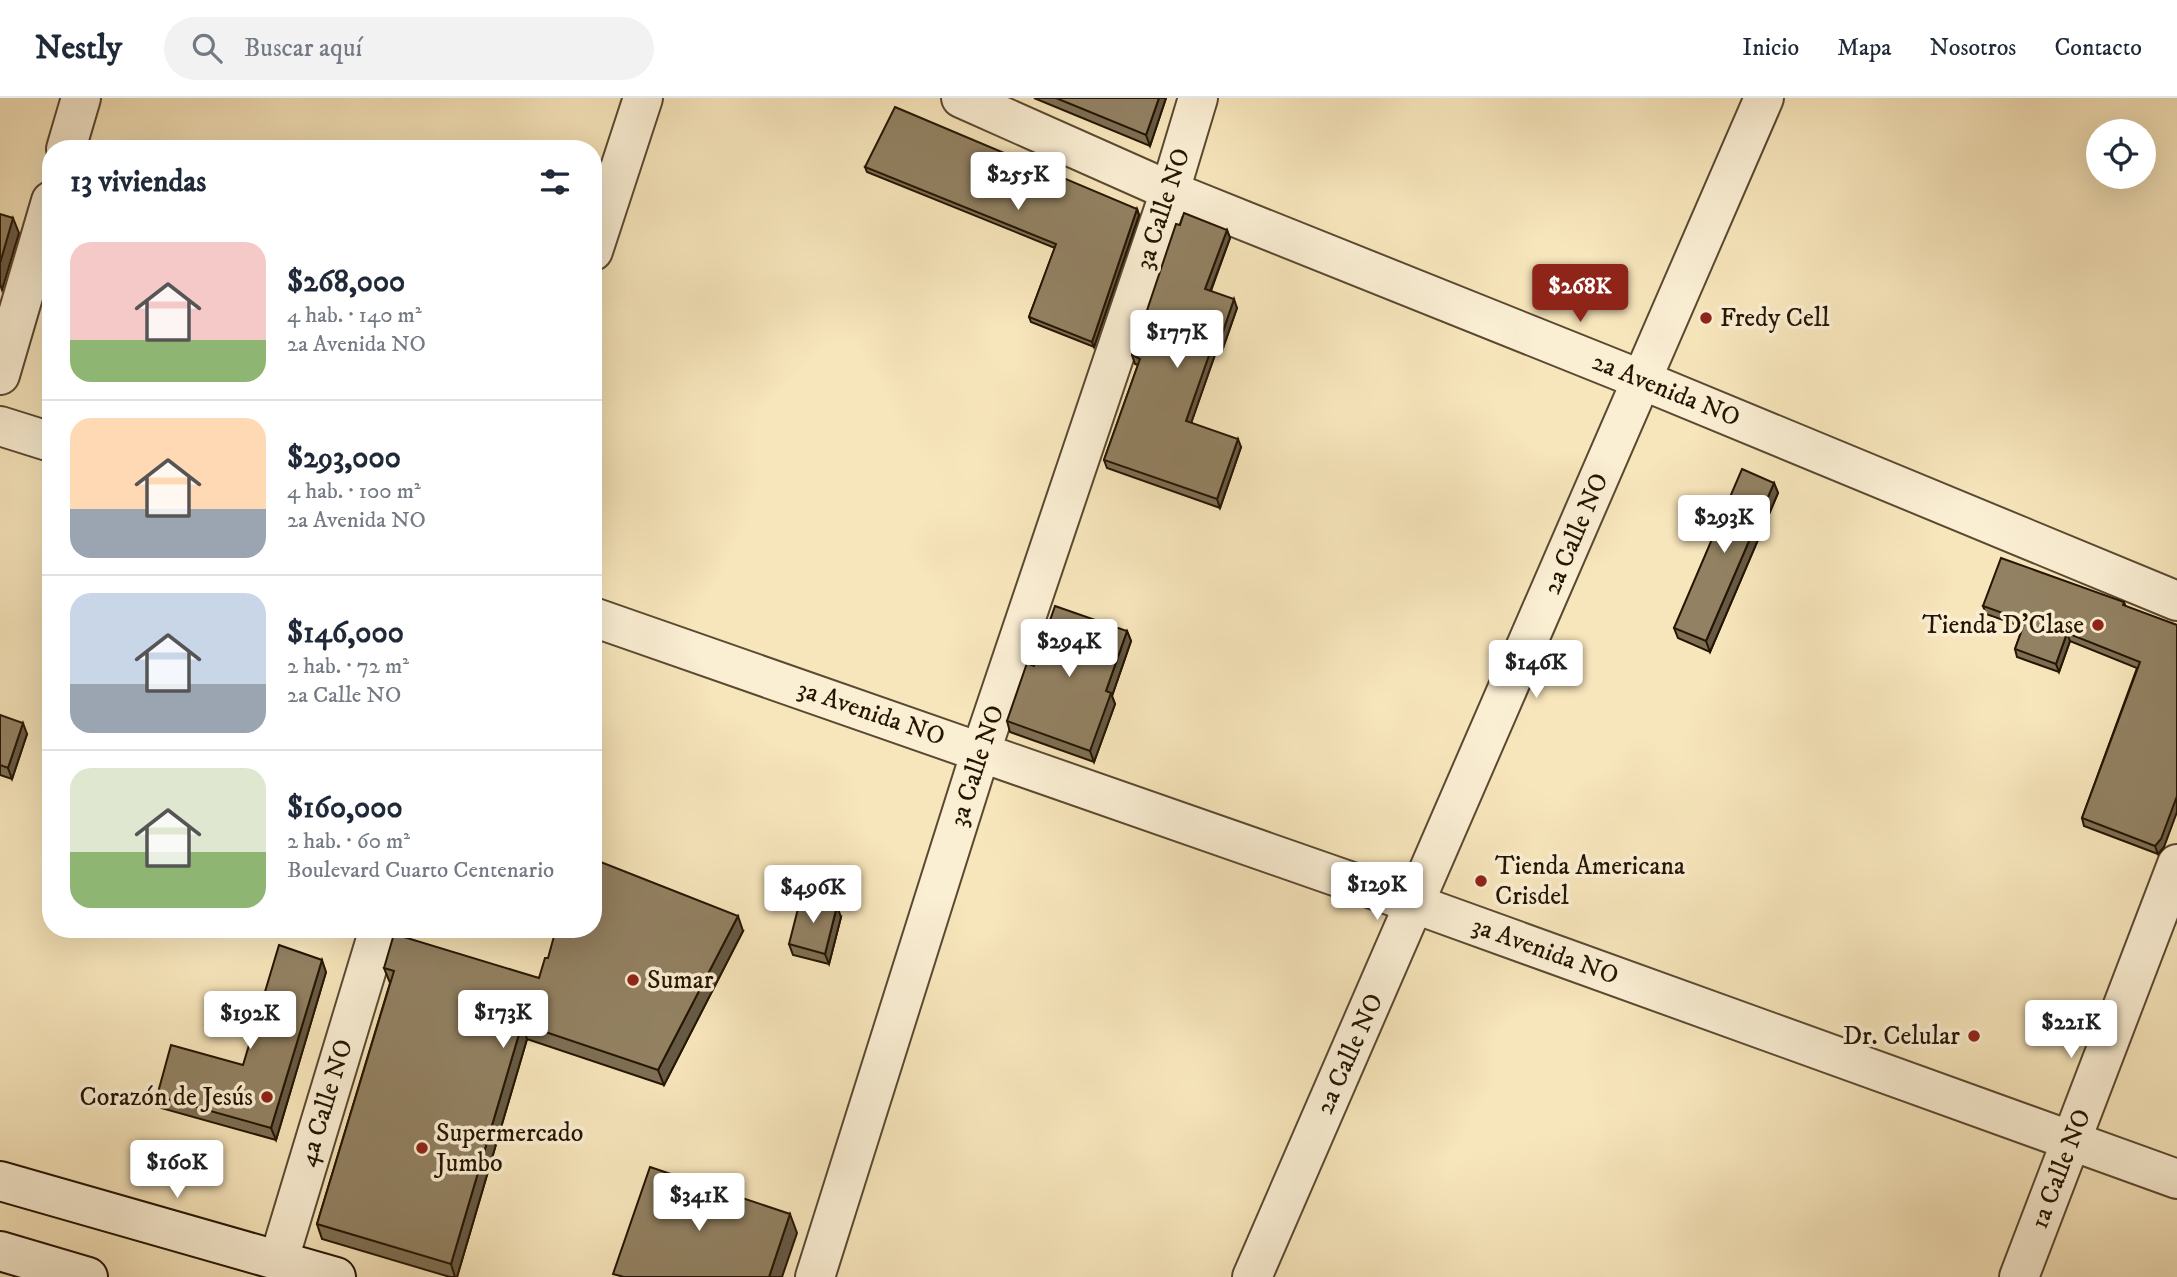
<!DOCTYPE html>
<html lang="es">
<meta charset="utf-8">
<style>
body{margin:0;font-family:"IM FELL DW Pica",serif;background:#f2f2f3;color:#1f2937;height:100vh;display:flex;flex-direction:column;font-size:26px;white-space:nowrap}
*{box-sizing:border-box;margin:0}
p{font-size:23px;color:#747a83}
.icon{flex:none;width:38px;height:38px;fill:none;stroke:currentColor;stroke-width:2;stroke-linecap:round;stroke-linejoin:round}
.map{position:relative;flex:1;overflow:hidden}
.side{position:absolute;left:42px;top:42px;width:560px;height:798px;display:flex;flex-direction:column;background:#fff;border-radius:28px;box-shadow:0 7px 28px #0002}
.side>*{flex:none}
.fabs{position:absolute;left:2086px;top:21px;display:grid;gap:14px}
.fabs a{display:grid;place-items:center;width:70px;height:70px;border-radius:50%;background:#fff;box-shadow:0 7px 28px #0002;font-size:35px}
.price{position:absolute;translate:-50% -60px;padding:0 16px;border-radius:7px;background:#fff;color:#222;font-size:23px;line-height:46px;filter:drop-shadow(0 2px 4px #0008)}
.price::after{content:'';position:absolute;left:50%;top:42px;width:21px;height:16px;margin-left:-10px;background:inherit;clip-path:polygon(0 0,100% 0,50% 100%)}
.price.active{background:#8f2418;color:#fff}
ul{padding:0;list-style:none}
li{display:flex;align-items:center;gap:21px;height:175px;padding:0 28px}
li+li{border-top:2px solid #e0e1e3}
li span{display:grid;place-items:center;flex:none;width:196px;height:140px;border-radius:21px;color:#555}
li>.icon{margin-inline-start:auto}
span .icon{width:84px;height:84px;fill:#fffc;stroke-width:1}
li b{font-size:30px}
h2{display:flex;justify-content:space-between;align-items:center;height:84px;padding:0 28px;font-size:30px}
header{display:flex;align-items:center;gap:42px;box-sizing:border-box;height:98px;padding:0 35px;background:#fff;border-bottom:2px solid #e0e1e3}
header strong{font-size:33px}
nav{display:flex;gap:38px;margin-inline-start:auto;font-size:24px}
.search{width:490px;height:63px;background:#f2f2f3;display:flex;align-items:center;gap:18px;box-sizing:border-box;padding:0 24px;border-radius:38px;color:#747a83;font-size:26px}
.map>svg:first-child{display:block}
</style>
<header>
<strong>Nestly</strong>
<div class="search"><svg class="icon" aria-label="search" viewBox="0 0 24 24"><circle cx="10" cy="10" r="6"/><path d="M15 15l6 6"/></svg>Buscar aquí</div>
<nav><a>Inicio</a><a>Mapa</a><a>Nosotros</a><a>Contacto</a></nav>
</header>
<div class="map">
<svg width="2177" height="1179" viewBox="0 0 2177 1179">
<rect width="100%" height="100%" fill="#f7e5bb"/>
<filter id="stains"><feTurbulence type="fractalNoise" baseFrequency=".00286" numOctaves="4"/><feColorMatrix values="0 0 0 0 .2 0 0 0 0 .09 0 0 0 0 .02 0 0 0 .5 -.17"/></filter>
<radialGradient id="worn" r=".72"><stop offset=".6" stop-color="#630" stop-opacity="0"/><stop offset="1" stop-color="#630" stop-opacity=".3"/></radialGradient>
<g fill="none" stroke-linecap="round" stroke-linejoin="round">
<defs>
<g id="minor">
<polyline points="961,0 1170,93 1642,282 2177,503"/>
<polyline points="66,51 81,0"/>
<polyline points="0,277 51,103"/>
<polyline points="0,328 51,344"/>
<polyline points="593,519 1415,806 2177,1081"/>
<polyline points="2019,1179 2177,766"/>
</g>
<g id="tertiary">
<polyline points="593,153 643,0"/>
<polyline points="279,1161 379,831"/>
<polyline points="815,1179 981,653 1170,93 1198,0"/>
<polyline points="1252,1179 1764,0"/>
</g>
<g id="secondary">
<polyline points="0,1083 336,1179"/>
<polyline points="0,1153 88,1179"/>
</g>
</defs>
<use href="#minor" stroke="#5a4930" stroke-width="42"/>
<use href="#tertiary" stroke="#5a4930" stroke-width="42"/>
<use href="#secondary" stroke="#251502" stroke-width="42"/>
<use href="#minor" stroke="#faeed3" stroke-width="38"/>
<use href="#tertiary" stroke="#faeed3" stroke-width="38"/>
<use href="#secondary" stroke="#faeed3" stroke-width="38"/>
</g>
<g fill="#7e6f54" stroke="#251502" stroke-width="2">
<polygon points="1034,0 1166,0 1150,48"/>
<polygon points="865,69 1137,111 1139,117 1094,249 1031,224 1029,219 1055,150 867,74"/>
<polygon points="1227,132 1230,140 1211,193 1237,210 1223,250 1218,248 1191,325 1241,349 1220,410 1107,370 1104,362 1138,267 1135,266 1132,257"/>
<polygon points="51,158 51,182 47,172"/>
<polygon points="1774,385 1778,395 1710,554 1678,540 1674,530"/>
<polygon points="2124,504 2126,509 2177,527 2164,749 2158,756 2084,728 2082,720 2137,570 2070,543 2059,574 2017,559 2015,551 2023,529 1986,516 1983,508"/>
<polygon points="1127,533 1131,543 1112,598 1115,606 1094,664 1010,634 1007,623"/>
<polygon points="0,617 27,636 12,681 0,677"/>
<polygon points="841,819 829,866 793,857 789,846"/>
<polygon points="743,833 664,987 527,941 457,1179 450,1179 322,1141 317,1126 390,885 384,870 539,880 548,860"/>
<polygon points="326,874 276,1042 161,1010 157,998 243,967"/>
</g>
<g fill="#665a45" stroke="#251502" stroke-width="2">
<polygon points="1159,0 1166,0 1150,48 1146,37"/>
<polygon points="1137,111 1139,117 1094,249 1092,244"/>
<polygon points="13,120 19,135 2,192 0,186 0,165"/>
<polygon points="1227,132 1230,140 1208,199 1205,191"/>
<polygon points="1234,201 1237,210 1223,250 1220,242"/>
<polygon points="1215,240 1218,248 1189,331 1186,323"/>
<polygon points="1238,341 1241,349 1220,410 1217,401"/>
<polygon points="1774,385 1778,395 1710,554 1706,543"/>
<polygon points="1127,533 1131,543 1112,598 1115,606 1094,664 1090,653 1106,593"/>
<polygon points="2067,535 2070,543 2059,574 2056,566"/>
<polygon points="23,625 27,636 12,681 8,670"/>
<polygon points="2177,698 2177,714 2164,749 2158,756 2155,748"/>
<polygon points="837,808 841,819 829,866 825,856"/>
<polygon points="738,818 743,833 664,987 658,972"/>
<polygon points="322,862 326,874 276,1042 271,1030"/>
<polygon points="522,926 527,941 457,1179 455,1179 451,1166"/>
<polygon points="790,1116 797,1135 782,1179 769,1179"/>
</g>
<g fill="#928162" stroke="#251502" stroke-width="2">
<polygon points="1056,0 1159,0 1146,37"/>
<polygon points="895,9 1137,111 1092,244 1029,219 1056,146 865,69"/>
<polygon points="1184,115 1227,132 1205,191 1234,201 1220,242 1215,240 1186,323 1238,341 1217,401 1104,362 1140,261 1132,257 1176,126 1180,127"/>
<polygon points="0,116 13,120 0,165"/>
<polygon points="51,158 51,173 47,172"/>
<polygon points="1742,371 1774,385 1706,543 1674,530"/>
<polygon points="2001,460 2124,504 2123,507 2177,527 2177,698 2161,741 2155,748 2082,720 2140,564 2067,535 2056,566 2015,551 2025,523 1983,508"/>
<polygon points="1055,508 1127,533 1106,593 1111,595 1090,653 1007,623 1027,565 1034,568"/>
<polygon points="0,617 23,625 8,670 0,667"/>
<polygon points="593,761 738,818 658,972 522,926 451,1166 317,1126 394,873 384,870 394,836 539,880 545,860 548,860 556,831 593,831"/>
<polygon points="801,799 837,808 825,856 789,846"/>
<polygon points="279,847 322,862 271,1030 157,998 171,947 243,967"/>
<polygon points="650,1069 790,1116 769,1179 624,1179 613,1176"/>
</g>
<g fill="#8f2418" stroke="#faeed3" stroke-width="2.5">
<circle cx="1706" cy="220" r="7"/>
<circle cx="2098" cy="527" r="7"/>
<circle cx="1481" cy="783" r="7"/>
<circle cx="633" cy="882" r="7"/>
<circle cx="1974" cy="938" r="7"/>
<circle cx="267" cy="999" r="7"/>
<circle cx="422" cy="1050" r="7"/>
</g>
<g text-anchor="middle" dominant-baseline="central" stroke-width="7" stroke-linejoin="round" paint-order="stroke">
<g font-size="26" fill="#251502" stroke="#faeed3">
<text transform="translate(1163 111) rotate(-72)">3a Calle NO</text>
<text transform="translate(1666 292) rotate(22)">2a Avenida NO</text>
<text transform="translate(1576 436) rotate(-67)">2a Calle NO</text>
<text transform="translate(871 615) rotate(19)">3a Avenida NO</text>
<text transform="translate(977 668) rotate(-72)">3a Calle NO</text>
<text transform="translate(1545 853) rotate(20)">3a Avenida NO</text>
<text transform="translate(1350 956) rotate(-66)">2a Calle NO</text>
<text transform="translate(326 1005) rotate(-73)">4a Calle NO</text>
<text transform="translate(2061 1071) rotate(-69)">1a Calle NO</text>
</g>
<g font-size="26" fill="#251502" stroke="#faeed3" text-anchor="start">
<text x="1720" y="220">Fredy Cell</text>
<text x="2084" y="527" text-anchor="end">Tienda D'Clase</text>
<text x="1495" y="768">Tienda Americana<tspan x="1495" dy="30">Crisdel</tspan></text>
<text x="647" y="882">Sumar</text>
<text x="1960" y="938" text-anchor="end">Dr. Celular</text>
<text x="253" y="999" text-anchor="end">Corazón de Jesús</text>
<text x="436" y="1035">Supermercado<tspan x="436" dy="30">Jumbo</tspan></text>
</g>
</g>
<rect width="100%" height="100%" filter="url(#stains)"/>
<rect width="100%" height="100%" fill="url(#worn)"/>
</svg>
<div class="fabs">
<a><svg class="icon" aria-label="locate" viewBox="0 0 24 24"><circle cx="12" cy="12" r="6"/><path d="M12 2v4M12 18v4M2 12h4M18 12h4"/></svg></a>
</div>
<b class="price" style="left:1018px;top:114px">$255K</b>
<b class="price active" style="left:1580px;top:226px">$268K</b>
<b class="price" style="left:1177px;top:272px">$177K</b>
<b class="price" style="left:1724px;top:457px">$293K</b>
<b class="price" style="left:1069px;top:581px">$294K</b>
<b class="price" style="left:1536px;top:602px">$146K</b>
<b class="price" style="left:1377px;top:824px">$129K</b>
<b class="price" style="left:813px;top:827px">$496K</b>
<b class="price" style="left:503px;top:952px">$173K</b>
<b class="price" style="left:250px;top:953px">$192K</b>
<b class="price" style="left:2071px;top:962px">$221K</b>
<b class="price" style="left:177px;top:1102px">$160K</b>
<b class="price" style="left:699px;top:1135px">$341K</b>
<section class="side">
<h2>13 viviendas<svg class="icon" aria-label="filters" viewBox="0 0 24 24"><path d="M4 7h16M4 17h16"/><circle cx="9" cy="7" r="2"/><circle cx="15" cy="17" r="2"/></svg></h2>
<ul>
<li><span style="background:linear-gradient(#f6c9c9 70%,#8fb573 0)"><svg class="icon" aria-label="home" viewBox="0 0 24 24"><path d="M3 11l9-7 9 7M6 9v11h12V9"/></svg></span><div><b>$268,000</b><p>4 hab. · 140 m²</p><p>2a Avenida NO</p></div></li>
<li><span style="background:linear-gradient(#ffd9b3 65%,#9aa5b1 0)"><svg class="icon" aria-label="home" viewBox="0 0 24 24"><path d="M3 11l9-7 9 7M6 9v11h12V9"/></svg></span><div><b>$293,000</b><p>4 hab. · 100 m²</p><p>2a Avenida NO</p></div></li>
<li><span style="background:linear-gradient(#c9d6e8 65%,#9aa5b1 0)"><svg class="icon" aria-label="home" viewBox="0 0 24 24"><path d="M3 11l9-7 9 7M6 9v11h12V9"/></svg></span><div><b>$146,000</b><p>2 hab. · 72 m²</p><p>2a Calle NO</p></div></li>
<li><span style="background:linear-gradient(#dfe7d0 60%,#8fb573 0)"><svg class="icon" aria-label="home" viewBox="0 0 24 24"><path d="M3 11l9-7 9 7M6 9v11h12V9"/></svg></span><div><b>$160,000</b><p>2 hab. · 60 m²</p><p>Boulevard Cuarto Centenario</p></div></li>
</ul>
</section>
</div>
